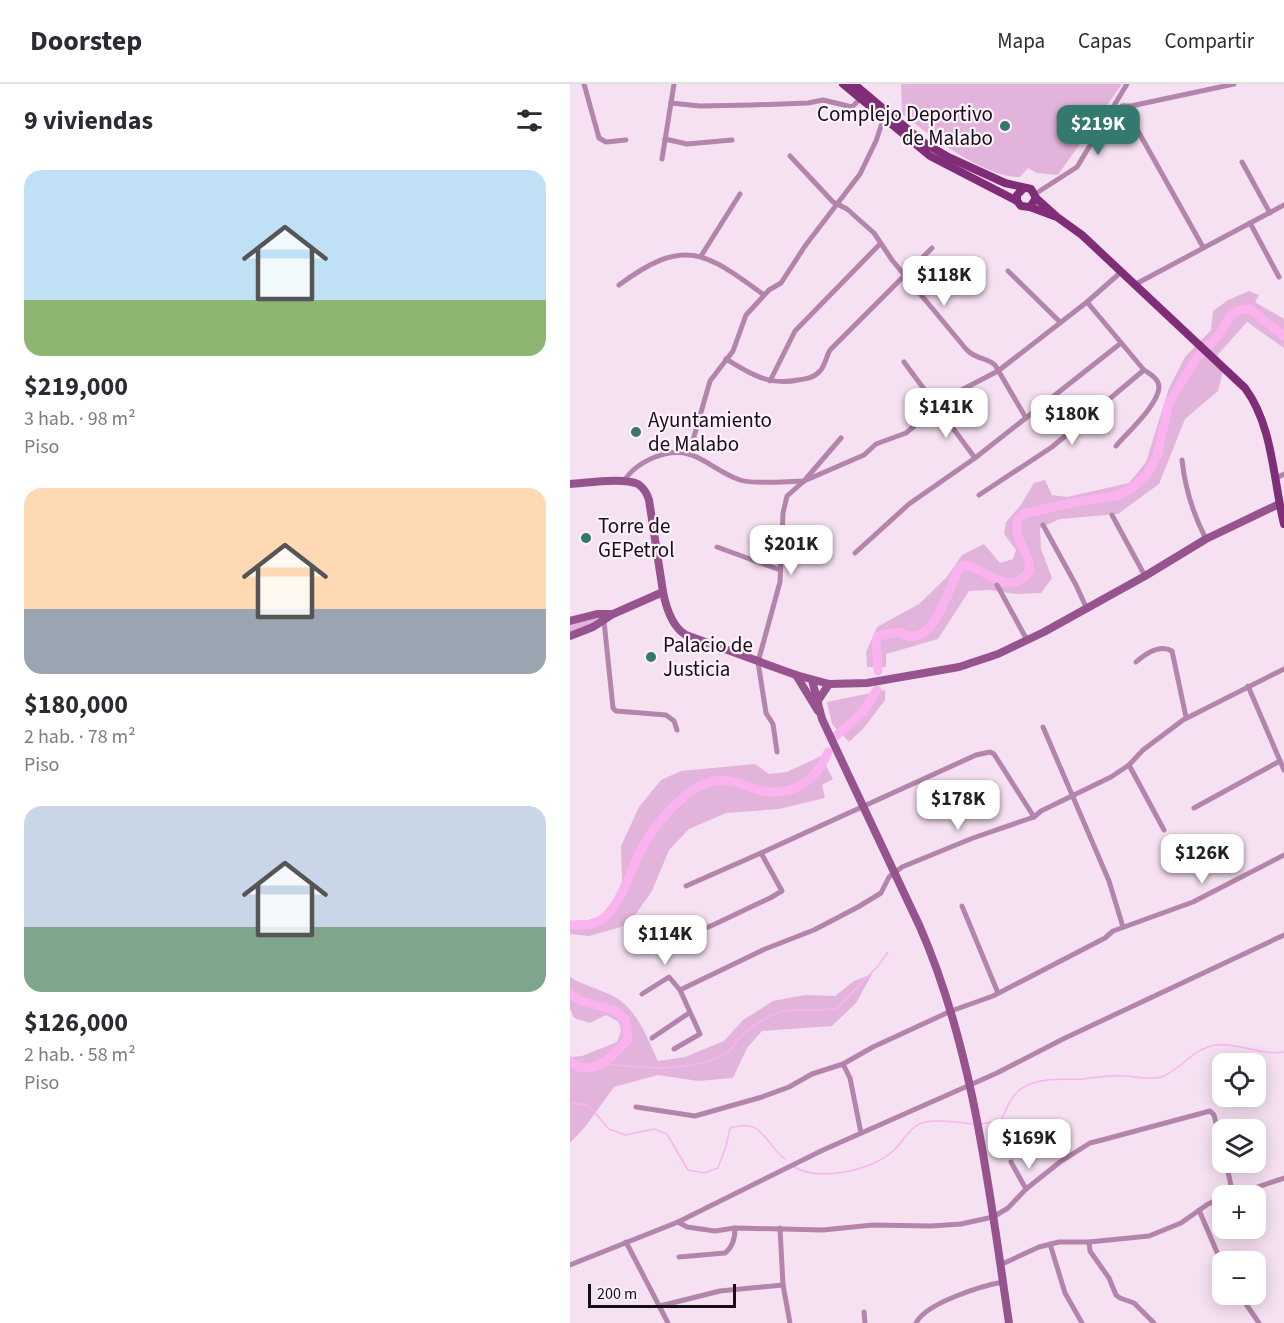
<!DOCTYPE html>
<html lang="es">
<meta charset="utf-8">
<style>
body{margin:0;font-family:"Source Sans 3",sans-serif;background:#f2f2f3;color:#2b2b33;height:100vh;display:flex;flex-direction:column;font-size:22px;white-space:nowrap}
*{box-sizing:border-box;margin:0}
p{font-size:20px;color:#7c7c81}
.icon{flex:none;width:33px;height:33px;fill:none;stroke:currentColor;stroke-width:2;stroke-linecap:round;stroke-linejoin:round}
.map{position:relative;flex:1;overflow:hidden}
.drawer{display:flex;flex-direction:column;background:#fff;width:570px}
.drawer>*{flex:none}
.tools{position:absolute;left:642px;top:969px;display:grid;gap:12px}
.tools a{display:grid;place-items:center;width:54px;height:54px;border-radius:12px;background:#fff;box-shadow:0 3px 15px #0003;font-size:30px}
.scale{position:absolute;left:18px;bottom:15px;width:148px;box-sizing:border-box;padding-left:6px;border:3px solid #160f15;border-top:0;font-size:16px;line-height:21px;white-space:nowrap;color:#160f15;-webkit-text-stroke:4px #fef1fb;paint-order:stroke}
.price{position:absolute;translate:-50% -51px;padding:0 14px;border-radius:12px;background:#fff;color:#222;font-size:20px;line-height:39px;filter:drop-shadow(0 2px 3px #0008)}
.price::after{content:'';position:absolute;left:50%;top:36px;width:18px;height:14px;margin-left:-9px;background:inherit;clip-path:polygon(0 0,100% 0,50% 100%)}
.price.selected{background:#33796e;color:#fff}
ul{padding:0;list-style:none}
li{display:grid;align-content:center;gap:12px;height:318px;padding:0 24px}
li span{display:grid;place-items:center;height:186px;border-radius:18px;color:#555}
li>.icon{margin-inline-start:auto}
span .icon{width:108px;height:108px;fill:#fffc;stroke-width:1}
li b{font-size:26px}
h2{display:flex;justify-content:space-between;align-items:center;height:72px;padding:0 24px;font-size:26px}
header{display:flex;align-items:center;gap:36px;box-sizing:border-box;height:84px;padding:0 30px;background:#fff;border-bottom:2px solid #e1e1e2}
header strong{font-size:28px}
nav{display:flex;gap:33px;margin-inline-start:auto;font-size:21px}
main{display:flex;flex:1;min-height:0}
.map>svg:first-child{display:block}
</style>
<header>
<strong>Doorstep</strong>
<nav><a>Mapa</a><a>Capas</a><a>Compartir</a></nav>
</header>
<main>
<section class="drawer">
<h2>9 viviendas<svg class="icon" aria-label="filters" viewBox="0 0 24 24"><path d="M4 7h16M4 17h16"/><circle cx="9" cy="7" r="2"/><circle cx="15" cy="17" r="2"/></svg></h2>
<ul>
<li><span style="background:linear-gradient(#bfe0f5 70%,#8fb573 0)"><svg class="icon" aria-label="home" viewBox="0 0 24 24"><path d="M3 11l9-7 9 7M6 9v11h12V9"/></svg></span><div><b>$219,000</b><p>3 hab. · 98 m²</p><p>Piso</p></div></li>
<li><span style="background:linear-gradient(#ffd9b3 65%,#9aa5b1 0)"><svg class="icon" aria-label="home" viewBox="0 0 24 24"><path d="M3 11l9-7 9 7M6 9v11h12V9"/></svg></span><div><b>$180,000</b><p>2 hab. · 78 m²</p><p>Piso</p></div></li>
<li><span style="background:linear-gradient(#c9d6e8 65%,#7fa58c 0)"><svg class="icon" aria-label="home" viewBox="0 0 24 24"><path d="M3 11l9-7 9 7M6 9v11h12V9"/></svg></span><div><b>$126,000</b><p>2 hab. · 58 m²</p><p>Piso</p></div></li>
</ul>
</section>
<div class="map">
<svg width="714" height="1239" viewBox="0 0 714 1239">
<rect width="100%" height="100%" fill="#f6e1f2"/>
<g fill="#e3b4db">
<path d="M331 0H552L488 91 467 89 458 84 450 93C414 94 360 51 332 30Z"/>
<polygon points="679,207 689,211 685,218 714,235 714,264 677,238 644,275 654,283 648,307 615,335 589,400 548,430 490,435 470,444 471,465 482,494 471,509 446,510 419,506 399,507 368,555 316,570 316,583 297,583 296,568 307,543 349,520 377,493 392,471 414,460 430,479 443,475 446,466 434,450 436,438 450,422 464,399 475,396 482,411 497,413 559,399 576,378 599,304 615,273 641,246 643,227 658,216"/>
<polygon points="34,532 25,539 0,549 0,538"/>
<polygon points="315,606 315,616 293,645 279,658 262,640 257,618"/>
<polygon points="251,672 263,695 252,701 255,714 209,725 156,729 119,745 99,766 82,807 58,841 19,852 0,850 0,837 18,836 34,831 46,818 52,797 51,762 69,723 91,696 111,687 185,680 199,690 217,688"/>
<path d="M302 890 286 919 262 942 192 947 177 964 163 994 128 997 88 991 44 1003 15 1043 0 1059V971L2 973 12 972 47 958 51 947 49 938 36 931 20 939 4 934 0 925V893C13 901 26 904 39 910 66 921 77 954 88 977L115 973 154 957 173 936 203 917 235 911 265 912 284 897Z"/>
</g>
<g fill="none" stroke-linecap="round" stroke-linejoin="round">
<g stroke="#fab3ef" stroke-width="1.5">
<path d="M34 980C69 984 131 990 160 966 164 964 165 959 168 955 177 946 190 937 202 931 221 923 246 927 266 925L308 882 318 868"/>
<path d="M0 1018 19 1022 39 1045 55 1051 84 1045 97 1050 118 1086 134 1089 148 1084 156 1062 160 1044C193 1033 194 1059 215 1075"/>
<path d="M410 1040 431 1037C436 1025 442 1009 454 1003 471 993 494 996 513 995 527 993 540 991 554 992 567 992 578 997 591 993 610 987 621 965 646 961 669 958 691 972 714 968"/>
<path d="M224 1083C250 1098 304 1086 324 1066 332 1059 337 1048 346 1042 358 1033 390 1039 405 1040"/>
</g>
<g stroke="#fab3ef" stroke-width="9">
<path d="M308 587 306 558 308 552 329 548C362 570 378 506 388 486L395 481C419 485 436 515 460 487 459 464 442 457 448 435L456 429 512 417 547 412 561 405 577 390 587 372 599 319 625 276 652 247 659 233 669 226 680 225 714 252"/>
<polyline points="266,652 292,629 307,606"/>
<path d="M0 841C9 841 19 842 27 838 50 829 63 777 76 757 86 741 101 723 116 711 126 703 140 696 153 696 166 697 180 704 193 707 224 713 247 695 258 668"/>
<path d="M0 910 11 917 44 926 56 936 58 955C45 970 21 997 0 977"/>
</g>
<g stroke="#b385ac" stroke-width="5">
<polyline points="14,0 29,54 36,58 56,56"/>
<polyline points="101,19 130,22 182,21 238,19 253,16 282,23 291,14"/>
<polyline points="552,22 561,22 664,0"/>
<polyline points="554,22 633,163"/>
<polyline points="95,55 117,60 162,56"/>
<path d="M220 72 263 118 277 125 304 149 322 176 396 265C406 276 416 273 425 281L456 334"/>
<polyline points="92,75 104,0"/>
<polyline points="672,78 700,129"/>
<polyline points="465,110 507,83 557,0"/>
<polyline points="680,139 709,193"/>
<polyline points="131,172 170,110"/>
<polyline points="438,187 490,238"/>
<path d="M49 201C114 153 134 167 194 211"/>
<polyline points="564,201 714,121"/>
<path d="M517 218 574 286C580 290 589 295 589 303 589 320 557 349 546 362"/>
<path d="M156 275C180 290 199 302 228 296 235 295 244 294 250 287 255 282 256 273 260 266L362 164"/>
<polyline points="334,278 405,374"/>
<polyline points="200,297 225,247 310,160"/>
<polyline points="119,370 140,297 163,267 176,231 199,206 211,199 235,162 290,90 306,57 314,33"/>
<path d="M612 376C615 404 623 430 636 455"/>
<polyline points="705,395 714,390"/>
<path d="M53 398C62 385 71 379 85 373 125 358 136 384 170 396 185 401 218 397 234 397L271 354"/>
<polyline points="409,411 482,363 574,286"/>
<polyline points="542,431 575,492"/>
<polyline points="473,441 506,501 516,523"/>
<polyline points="147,463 210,486"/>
<polyline points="285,469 339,420 405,374 551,259"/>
<polyline points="427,501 457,556"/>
<polyline points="34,537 43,624 46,627 96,631 104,637 107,646"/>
<path d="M566 578C575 570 590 560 602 567L616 633"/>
<polyline points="678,602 714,686"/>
<polyline points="473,643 539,797 553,843"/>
<polyline points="207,668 203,640 196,629 188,578 210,498 213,429 217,412 234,397 294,371 306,360 336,349 380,312 428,287 517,218 550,189"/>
<polyline points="559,681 594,746"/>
<polyline points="624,724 710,677"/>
<polyline points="116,802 191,769"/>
<polyline points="392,822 428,909"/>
<polyline points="82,866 143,841 200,814 212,807 191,769 406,671 420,668 424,670 464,733"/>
<polyline points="72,910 99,893 110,906"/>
<polyline points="82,954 119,929"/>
<polyline points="104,965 130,950 110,906 195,865 244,846 288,823 311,809 319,793 332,783 403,754 464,733 471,727 541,693 559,681 573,666 613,636 714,585"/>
<polyline points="273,980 280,994 291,1049"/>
<polyline points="66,1023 125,1032 192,1013 219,1003 242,990 273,980 303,963 381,927 423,912 535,854 543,847 623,818 714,771"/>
<polyline points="441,1078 456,1105"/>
<polyline points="656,1078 663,1111"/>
<polyline points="661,1112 714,1094"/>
<polyline points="629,1126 652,1180"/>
<polyline points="108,1138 117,1143 145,1147 165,1144 253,1146 303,1141 361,1142 391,1140 423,1133 438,1124 456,1105 490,1078 520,1059 532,1056 640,1027 644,1031 652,1064"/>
<polyline points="210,1144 213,1201 220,1239"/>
<polyline points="56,1158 98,1239"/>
<polyline points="519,1158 520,1167 539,1194 546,1211 550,1214 564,1219 584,1239"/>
<polyline points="480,1160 495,1209 512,1239"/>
<path d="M109 1173 155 1169C163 1163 165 1153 165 1144"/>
<polyline points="0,1181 108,1138 253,1066 427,989 493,955 714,851"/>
<polyline points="430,1181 469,1163 489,1158 519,1158 579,1152 611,1139 638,1120 652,1114"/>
<polyline points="669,1210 689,1239"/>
<polyline points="90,1222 150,1207 213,1201"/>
<polyline points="294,1228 295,1239"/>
<path d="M346 1239C356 1219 411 1202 433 1198"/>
</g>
<g stroke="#96538d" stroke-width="8">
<path d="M0 400C17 399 53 393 68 400 74 404 77 409 79 416L93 508 43 530 23 543 0 552"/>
<path d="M93 508C96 523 102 543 116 551L226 591 259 600 297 599 389 583 428 570 474 548 575 492 636 455 709 420"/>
<polyline points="0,537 27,530 41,530"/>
<polyline points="226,591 248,627"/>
<path d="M242 596 252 635 350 843C404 967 419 1106 439 1239"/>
<polyline points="247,618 259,600"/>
</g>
<g stroke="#7f2d77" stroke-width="8">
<polyline points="273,0 360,72 447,117"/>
<polyline points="284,0 353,58 378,73 435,99 461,105 466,114 460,123 451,122 447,117 447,111 453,105"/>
<path d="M466 114 487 133 512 151 675 304C703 342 703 395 714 440"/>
<polyline points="460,123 484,132"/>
</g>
</g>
<g fill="#33796e" stroke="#fef1fb" stroke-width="2">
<circle cx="435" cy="42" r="6"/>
<circle cx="66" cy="348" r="6"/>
<circle cx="16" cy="454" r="6"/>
<circle cx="81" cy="573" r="6"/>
</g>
<g text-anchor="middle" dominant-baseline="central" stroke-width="4.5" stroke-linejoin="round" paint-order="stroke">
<g font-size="21" fill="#160f15" stroke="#fef1fb" text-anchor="start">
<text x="423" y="30" text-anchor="end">Complejo Deportivo<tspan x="423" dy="24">de Malabo</tspan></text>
<text x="78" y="336">Ayuntamiento<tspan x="78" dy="24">de Malabo</tspan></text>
<text x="28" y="442">Torre de<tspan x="28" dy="24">GEPetrol</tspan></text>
<text x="93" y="561">Palacio de<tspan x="93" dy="24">Justicia</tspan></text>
</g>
</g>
</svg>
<div class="tools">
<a><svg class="icon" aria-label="locate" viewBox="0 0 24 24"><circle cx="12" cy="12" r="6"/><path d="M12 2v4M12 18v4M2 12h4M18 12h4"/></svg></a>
<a><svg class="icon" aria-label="layers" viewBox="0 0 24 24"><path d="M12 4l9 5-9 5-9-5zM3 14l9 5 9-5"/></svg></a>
<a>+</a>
<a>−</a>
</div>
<div class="scale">200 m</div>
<b class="price selected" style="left:528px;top:72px">$219K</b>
<b class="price" style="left:374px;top:223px">$118K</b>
<b class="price" style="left:376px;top:355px">$141K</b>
<b class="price" style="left:502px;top:362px">$180K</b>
<b class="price" style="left:221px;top:492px">$201K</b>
<b class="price" style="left:388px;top:747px">$178K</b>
<b class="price" style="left:632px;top:801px">$126K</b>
<b class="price" style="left:95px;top:882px">$114K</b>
<b class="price" style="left:459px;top:1086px">$169K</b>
</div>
</main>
